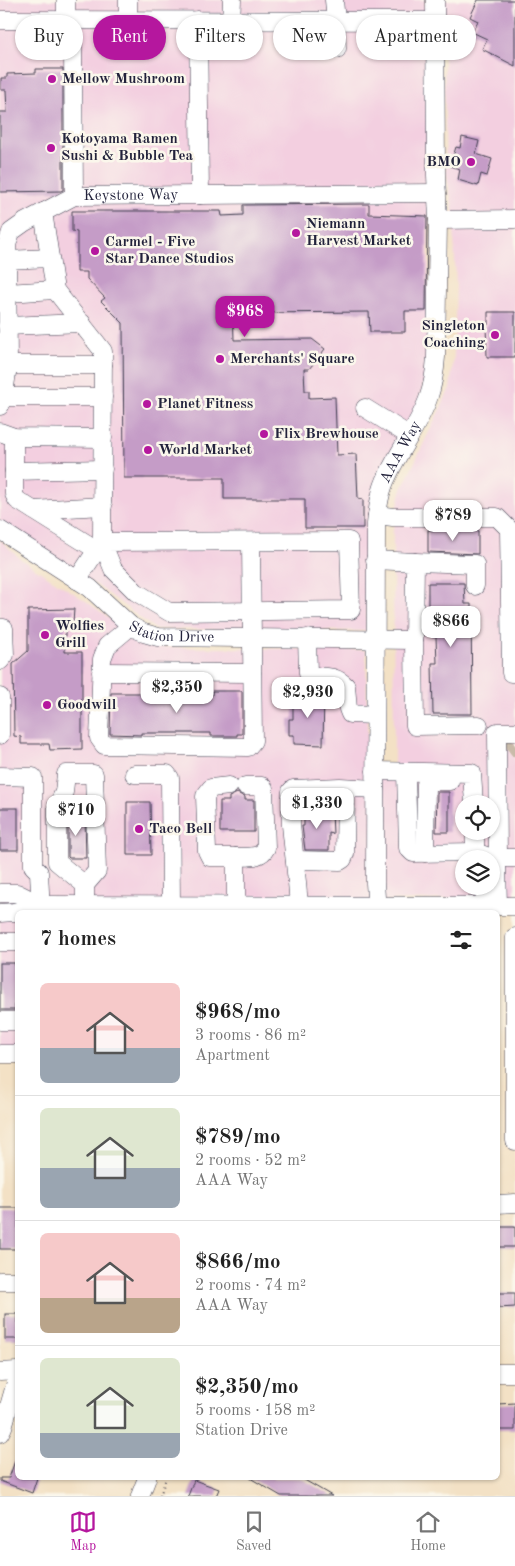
<!DOCTYPE html>
<meta charset="utf-8">
<style>
body{margin:0;font-family:"Old Standard TT",serif;background:#f2f2f2;color:#222;height:100vh;display:flex;flex-direction:column;font-size:19px;white-space:nowrap}
*{box-sizing:border-box;margin:0}
p{font-size:16px;color:#767676}
.icon{flex:none;width:28px;height:28px;fill:none;stroke:currentColor;stroke-width:2;stroke-linecap:round;stroke-linejoin:round}
.map{position:relative;flex:1;overflow:hidden}
.sheet{position:absolute;left:15px;top:910px;width:485px;height:570px;display:flex;flex-direction:column;background:#fff;border-radius:8px;box-shadow:0 1px 4px #0004}
.sheet>*{flex:none}
.hud{position:absolute;left:15px;top:15px;width:485px;height:45px;display:flex;gap:10px}
.buttons{position:absolute;left:455px;top:795px;display:grid;gap:10px}
.buttons a{display:grid;place-items:center;width:45px;height:45px;border-radius:50%;background:#fff;box-shadow:0 1px 4px #0004;font-size:25px}
.price{position:absolute;translate:-50% -42px;padding:0 11px;border-radius:10px;background:#fff;color:#222;font-size:16px;line-height:32px;filter:drop-shadow(0 1px 2px #0008)}
.price::after{content:'';position:absolute;left:50%;top:30px;width:15px;height:11px;margin-left:-8px;background:inherit;clip-path:polygon(0 0,100% 0,50% 100%)}
.price.selected{background:#b5179e;color:#fff}
ul{padding:0;list-style:none}
li{display:flex;align-items:center;gap:15px;height:125px;padding:0 25px}
li+li{border-top:1px solid #e0e0e0}
li span{display:grid;place-items:center;flex:none;width:140px;height:100px;border-radius:8px;color:#555}
li>.icon{margin-inline-start:auto}
span .icon{width:60px;height:60px;fill:#fffc;stroke-width:1}
li b{font-size:21px}
h2{display:flex;justify-content:space-between;align-items:center;height:60px;padding:0 25px;font-size:21px}
.chip{padding:0 18px;border-radius:22px;background:#fff;box-shadow:0 1px 4px #0004;font-size:18px;line-height:45px}
.chip.selected{background:#b5179e;color:#fff}
.menu{display:flex;justify-content:space-around;align-items:center;height:70px;border-top:1px solid #e0e0e0;background:#fff;font-size:14px;color:#767676}
.menu a{display:grid;justify-items:center;gap:2px}
.menu .selected{color:#b5179e}
.map>svg:first-child{display:block}
</style>
<div class="map">
<svg width="515" height="1496" viewBox="0 0 515 1496">
<rect width="100%" height="100%" fill="#fbf7ec"/>
<filter id="ink" filterUnits="userSpaceOnUse"><feTurbulence type="fractalNoise" baseFrequency=".02" numOctaves="2"/><feDisplacementMap in="SourceGraphic" scale="10" xChannelSelector="R" yChannelSelector="G"/><feConvolveMatrix kernelMatrix="1 2 1 2 8 2 1 2 1" color-interpolation-filters="sRGB"/></filter>
<filter id="wash" filterUnits="userSpaceOnUse"><feTurbulence type="fractalNoise" baseFrequency=".0096" numOctaves="4" result="noise"/><feDisplacementMap in="SourceGraphic" scale="20" xChannelSelector="R" yChannelSelector="G"/><feGaussianBlur stdDeviation="1.12" result="paint"/><feColorMatrix in="noise" values="0 0 0 0 0 0 0 0 0 0 0 0 0 0 0 0 0 1.4 0 .05"/><feComposite in="paint" operator="in"/></filter>
<g filter="url(#wash)">
<rect width="100%" height="100%" fill="#f3e1c5"/>
<g fill="#f3cfe0" fill-rule="evenodd">
<polygon points="0,0 425,0 428,80 429,357 420,399 370,531 366,631 155,629 98,586 0,533"/>
<path d="M443 0H515V897L18 912 17 1054H0V540L22 560 86 601 148 647 366 650 368 769 394 768 393 529 401 491 450 388 454 355 456 287 453 208 446 172ZM464 804H491V831H464ZM464 859H491V886H464Z"/>
</g>
<g id="blocks">
<g fill="#c59cc7">
<polygon points="478,0 515,0 515,66 482,49 487,39 472,32 478,21 470,17"/>
<polygon points="36,69 63,69 63,190 61,191 0,192 0,112 7,112 6,90 1,90 1,78 7,78 7,74 36,73"/>
<polygon points="462,137 479,141 476,154 492,159 487,176 481,174 478,186 458,180 460,169 450,166 456,147 460,148"/>
<polygon points="369,204 369,214 427,216 426,311 405,311 405,332 370,332 369,312 255,313 254,307 233,308 234,340 312,339 325,349 309,369 304,369 305,391 309,391 309,398 335,397 337,455 356,454 358,498 363,499 363,528 305,528 305,499 224,499 224,478 124,478 123,323 101,301 105,298 87,279 87,272 77,272 77,232 72,231 72,211 221,211 222,216 243,215 243,205"/>
<polygon points="488,312 515,312 515,357 487,357 486,325 488,325"/>
<polygon points="428,530 478,531 478,554 428,552"/>
<polygon points="428,583 464,583 465,604 471,604 472,714 433,714 432,663 437,663 436,637 432,637 432,628 428,628"/>
<polygon points="74,609 73,623 65,622 65,652 82,652 82,749 50,750 49,744 21,744 21,737 14,736 13,664 28,651 28,610"/>
<polygon points="212,691 242,691 242,734 237,734 237,736 211,736 211,733 141,733 141,735 110,734 111,693 141,693 141,695 212,695"/>
<polygon points="314,691 315,695 324,695 323,745 294,744 294,735 289,735 289,719 293,719 293,692"/>
<polygon points="437,792 449,792 449,832 436,832"/>
<polygon points="237,793 245,797 245,800 254,800 254,832 220,832 220,801 229,801 229,797"/>
<polygon points="127,802 150,802 151,855 127,855"/>
<rect x="0" y="808" width="18" height="42"/>
<polygon points="304,810 332,811 333,834 329,833 329,850 305,850 302,826 304,826"/>
<polygon points="68,812 76,812 76,818 85,818 86,858 69,858 68,857"/>
<rect x="0" y="963" width="15" height="47"/>
<rect x="0" y="1208" width="18" height="41"/>
<rect x="498" y="1227" width="17" height="20"/>
<polygon points="498,1293 515,1293 515,1307 498,1308"/>
<rect x="5" y="1314" width="13" height="25"/>
<polygon points="515,1403 515,1430 498,1430 498,1404"/>
<polygon points="16,1458 18,1478 37,1478 32,1493 0,1481 0,1478 9,1478"/>
<polygon points="250,1478 301,1478 332,1496 281,1496"/>
<polygon points="194,1480 219,1489 216,1496 188,1496"/>
</g>
</g>
</g>
<g filter="url(#ink)">
<use href="#blocks" fill-opacity="0" stroke="#413f50" stroke-width="1"/>
<g fill="none" stroke-linecap="round" stroke-linejoin="round">
<polyline stroke="#c9bba9" stroke-width="18" stroke-dasharray="18 9" stroke-linecap="butt" points="508,750 515,745"/>
<defs>
<g id="minor">
<polyline points="334,0 336,21 337,49"/>
<polyline points="0,20 434,21"/>
<polyline points="66,20 66,0"/>
<polyline points="71,20 73,46 74,196"/>
<polyline points="128,20 128,0"/>
<polyline points="198,20 200,195"/>
<polyline points="231,21 232,0"/>
<polyline points="43,212 55,290 103,351 102,542 113,569 136,592 169,612 351,610 349,541 102,542 77,580"/>
<polyline points="438,220 515,219"/>
<polyline points="7,260 50,258"/>
<polyline points="7,293 55,290"/>
<polyline points="7,326 82,323"/>
<polyline points="8,365 103,365"/>
<polyline points="4,397 103,397"/>
<path id="s1" d="M0 406 4 394 8 365 7 245 11 232 25 222 74 196 437 193"/>
<polyline points="365,408 410,436"/>
<polyline points="0,432 14,437 103,438"/>
<polyline points="14,437 14,494 17,500 97,550"/>
<polyline points="14,471 103,469"/>
<polyline points="33,510 103,506"/>
<polyline points="377,515 393,517 497,517 509,529 511,673 515,673"/>
<path id="s2" d="M0 530 90 588 131 626 144 633 158 637 414 640 415 562 375 560"/>
<polyline points="415,562 475,564 475,586"/>
<polyline points="131,626 107,646 102,659 99,738 104,745 248,747 253,741 251,542"/>
<polyline points="0,628 4,628 5,655 0,661"/>
<path d="M307 638 308 673C322 681 331 671 346 686L348 709 350 714 375 715"/>
<polyline points="414,640 415,726 479,725"/>
<polyline points="101,672 252,673"/>
<polyline points="0,697 0,735"/>
<polyline points="375,771 472,773 474,804"/>
<polyline points="406,772 408,848 413,853 475,852"/>
<polyline points="134,774 167,774 170,778 171,905"/>
<polyline points="0,776 33,777 33,866 39,872 41,912"/>
<polyline points="229,786 211,788 205,796 207,851 210,857 236,857"/>
<polyline points="475,831 475,852 492,858 515,858"/>
<polyline points="425,853 426,784 431,781 450,781"/>
<polyline points="492,858 497,865 498,906"/>
<polyline points="498,858 497,732 515,732"/>
<polyline points="295,860 340,861 343,859 345,854 346,788"/>
<polyline points="85,885 57,862 57,807 64,792 66,774 94,774 97,871 85,885 85,905"/>
<polyline points="484,886 485,906"/>
<polyline points="0,893 17,893 41,905"/>
<path d="M236 905V857C247 856 260 859 266 848L264 788 262 786H245"/>
<polyline points="299,906 297,882 291,825 291,791 293,789 340,787 375,789"/>
<path id="s3" d="M377 912 375 883 376 524C378 507 380 490 388 475 400 449 418 426 428 399 433 385 435 372 436 357L438 220 436 175 435 0"/>
<polyline points="0,913 14,912 41,905 515,906"/>
<polyline points="515,937 515,1141"/>
<polyline points="0,942 18,942"/>
<polyline points="0,1021 18,1021"/>
<polyline points="0,1054 18,1054"/>
<polyline points="498,1204 515,1203"/>
<polyline points="0,1281 18,1281"/>
<polyline points="0,1372 17,1371 16,1382 3,1427 0,1433"/>
<polyline points="498,1373 515,1373"/>
<polyline points="140,1496 147,1478"/>
</g>
</defs>
<use href="#minor" stroke="#413f50" stroke-width="19"/>
<polyline stroke="#413f50" stroke-width="2" stroke-dasharray="1 4" stroke-linecap="butt" points="160,1496 166,1478"/>
<use href="#minor" stroke="#fff" stroke-width="18"/>
</g>
</g>
<g fill="#b5179e" stroke="#fbf7ec" stroke-width="2">
<circle cx="52" cy="79" r="5"/>
<circle cx="51" cy="148" r="5"/>
<circle cx="471" cy="162" r="5"/>
<circle cx="296" cy="233" r="5"/>
<circle cx="95" cy="251" r="5"/>
<circle cx="495" cy="335" r="5"/>
<circle cx="220" cy="359" r="5"/>
<circle cx="147" cy="404" r="5"/>
<circle cx="264" cy="434" r="5"/>
<circle cx="148" cy="450" r="5"/>
<circle cx="45" cy="635" r="5"/>
<circle cx="47" cy="705" r="5"/>
<circle cx="139" cy="829" r="5"/>
</g>
<g text-anchor="middle" dominant-baseline="central" stroke-width="5" stroke-linejoin="round" paint-order="stroke">
<g font-size="15" font-weight="bold" fill="#22223b" stroke="#fbf7ec" text-anchor="start">
<text x="62" y="79">Mellow Mushroom</text>
<text x="61" y="139">Kotoyama Ramen<tspan x="61" dy="17">Sushi &amp; Bubble Tea</tspan></text>
<text x="461" y="162" text-anchor="end">BMO</text>
<text x="306" y="224">Niemann<tspan x="306" dy="17">Harvest Market</tspan></text>
<text x="105" y="242">Carmel - Five<tspan x="105" dy="17">Star Dance Studios</tspan></text>
<text x="485" y="326" text-anchor="end">Singleton<tspan x="485" dy="17">Coaching</tspan></text>
<text x="230" y="359">Merchants' Square</text>
<text x="157" y="404">Planet Fitness</text>
<text x="274" y="434">Flix Brewhouse</text>
<text x="158" y="450">World Market</text>
<text x="55" y="626">Wolfies<tspan x="55" dy="17">Grill</tspan></text>
<text x="57" y="705">Goodwill</text>
<text x="149" y="829">Taco Bell</text>
</g>
<g font-size="15" fill="#22223b" stroke="#fbf7ec">
<text stroke="none"><textPath href="#s1" startOffset="305">Keystone Way</textPath></text>
<text stroke="none"><textPath href="#s3" startOffset="465">AAA Way</textPath></text>
<text stroke="none"><textPath href="#s2" startOffset="205">Station Drive</textPath></text>
</g>
</g>
</svg>
<div class="buttons">
<a><svg class="icon" aria-label="locate" viewBox="0 0 24 24"><circle cx="12" cy="12" r="6"/><path d="M12 2v4M12 18v4M2 12h4M18 12h4"/></svg></a>
<a><svg class="icon" aria-label="layers" viewBox="0 0 24 24"><path d="M12 4l9 5-9 5-9-5zM3 14l9 5 9-5"/></svg></a>
</div>
<b class="price selected" style="left:245px;top:338px">$968</b>
<b class="price" style="left:453px;top:542px">$789</b>
<b class="price" style="left:451px;top:648px">$866</b>
<b class="price" style="left:177px;top:714px">$2,350</b>
<b class="price" style="left:308px;top:719px">$2,930</b>
<b class="price" style="left:317px;top:830px">$1,330</b>
<b class="price" style="left:76px;top:837px">$710</b>
<div class="hud">
<a class="chip">Buy</a>
<a class="chip selected">Rent</a>
<a class="chip">Filters</a>
<a class="chip">New</a>
<a class="chip">Apartment</a>
</div>
<section class="sheet">
<h2>7 homes<svg class="icon" aria-label="filters" viewBox="0 0 24 24"><path d="M4 7h16M4 17h16"/><circle cx="9" cy="7" r="2"/><circle cx="15" cy="17" r="2"/></svg></h2>
<ul>
<li><span style="background:linear-gradient(#f6c9c9 65%,#9aa5b1 0)"><svg class="icon" aria-label="home" viewBox="0 0 24 24"><path d="M3 11l9-7 9 7M6 9v11h12V9"/></svg></span><div><b>$968/mo</b><p>3 rooms · 86 m²</p><p>Apartment</p></div></li>
<li><span style="background:linear-gradient(#dfe7d0 60%,#9aa5b1 0)"><svg class="icon" aria-label="home" viewBox="0 0 24 24"><path d="M3 11l9-7 9 7M6 9v11h12V9"/></svg></span><div><b>$789/mo</b><p>2 rooms · 52 m²</p><p>AAA Way</p></div></li>
<li><span style="background:linear-gradient(#f6c9c9 65%,#b9a48a 0)"><svg class="icon" aria-label="home" viewBox="0 0 24 24"><path d="M3 11l9-7 9 7M6 9v11h12V9"/></svg></span><div><b>$866/mo</b><p>2 rooms · 74 m²</p><p>AAA Way</p></div></li>
<li><span style="background:linear-gradient(#dfe7d0 75%,#9aa5b1 0)"><svg class="icon" aria-label="home" viewBox="0 0 24 24"><path d="M3 11l9-7 9 7M6 9v11h12V9"/></svg></span><div><b>$2,350/mo</b><p>5 rooms · 158 m²</p><p>Station Drive</p></div></li>
</ul>
</section>
</div>
<nav class="menu">
<a class="selected"><svg class="icon" aria-label="map" viewBox="0 0 24 24"><path d="M3 6l6-2 6 2 6-2v14l-6 2-6-2-6 2zM9 4v14M15 6v14"/></svg>Map</a>
<a><svg class="icon" aria-label="saved" viewBox="0 0 24 24"><path d="M7 4h10v16l-5-4-5 4z"/></svg>Saved</a>
<a><svg class="icon" aria-label="home" viewBox="0 0 24 24"><path d="M3 11l9-7 9 7M6 9v11h12V9"/></svg>Home</a>
</nav>
